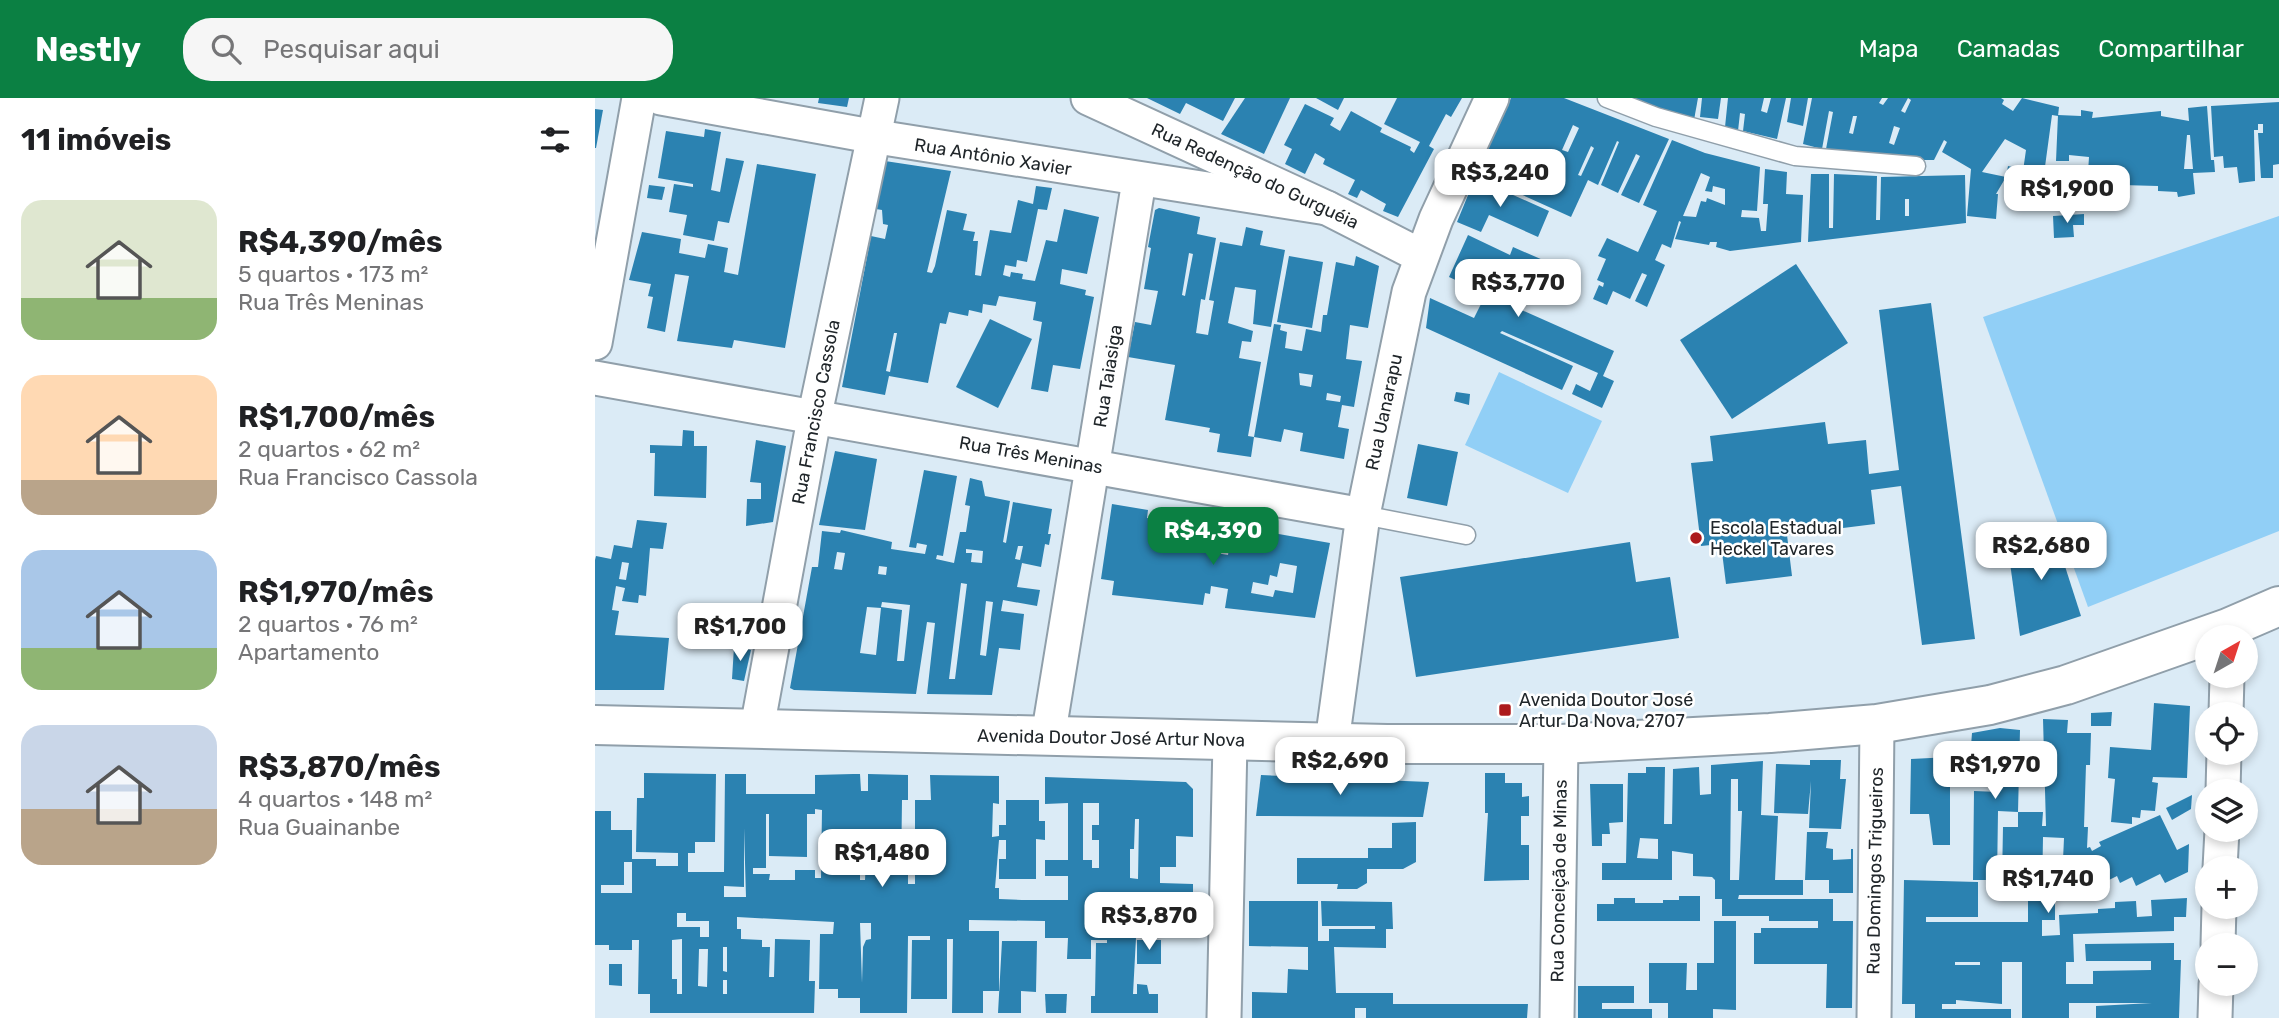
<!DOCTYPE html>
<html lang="pt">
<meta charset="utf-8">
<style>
body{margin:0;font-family:Rubik,sans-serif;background:#f6f6f6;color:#202124;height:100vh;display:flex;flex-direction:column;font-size:26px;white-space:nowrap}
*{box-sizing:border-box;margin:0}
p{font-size:23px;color:#757577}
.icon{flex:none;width:38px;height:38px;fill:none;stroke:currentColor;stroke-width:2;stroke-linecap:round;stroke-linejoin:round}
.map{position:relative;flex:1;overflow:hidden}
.drawer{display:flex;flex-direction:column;background:#fff;width:595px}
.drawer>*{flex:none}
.needle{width:46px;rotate:39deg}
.fabs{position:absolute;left:1600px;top:527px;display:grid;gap:14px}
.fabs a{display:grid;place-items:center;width:63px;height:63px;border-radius:50%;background:#fff;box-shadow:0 4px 10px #0003;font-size:35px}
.price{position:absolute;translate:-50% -60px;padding:0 16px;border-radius:14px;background:#fff;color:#222;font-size:23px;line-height:46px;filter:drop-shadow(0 2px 4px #0008)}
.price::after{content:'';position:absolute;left:50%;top:42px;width:21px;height:16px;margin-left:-10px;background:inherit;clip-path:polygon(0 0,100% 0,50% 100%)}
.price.selected{background:#0b8043;color:#fff}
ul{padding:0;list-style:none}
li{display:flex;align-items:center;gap:21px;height:175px;padding:0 21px}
li span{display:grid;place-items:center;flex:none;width:196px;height:140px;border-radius:21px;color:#555}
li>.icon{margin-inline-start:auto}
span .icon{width:84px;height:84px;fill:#fffc;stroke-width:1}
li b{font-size:30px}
h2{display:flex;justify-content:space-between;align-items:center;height:84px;padding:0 21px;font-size:30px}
header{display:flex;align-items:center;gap:42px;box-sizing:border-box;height:98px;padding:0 35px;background:#0b8043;color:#fff}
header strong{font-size:33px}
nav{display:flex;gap:38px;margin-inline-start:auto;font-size:24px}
.search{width:490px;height:63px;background:#f6f6f6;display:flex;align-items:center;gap:18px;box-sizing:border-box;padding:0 24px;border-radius:28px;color:#757577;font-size:26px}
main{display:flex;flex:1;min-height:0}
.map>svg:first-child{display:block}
</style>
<header>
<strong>Nestly</strong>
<div class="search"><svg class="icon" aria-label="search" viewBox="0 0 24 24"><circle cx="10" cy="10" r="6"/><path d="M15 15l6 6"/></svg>Pesquisar aqui</div>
<nav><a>Mapa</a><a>Camadas</a><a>Compartilhar</a></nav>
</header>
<main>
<section class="drawer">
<h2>11 imóveis<svg class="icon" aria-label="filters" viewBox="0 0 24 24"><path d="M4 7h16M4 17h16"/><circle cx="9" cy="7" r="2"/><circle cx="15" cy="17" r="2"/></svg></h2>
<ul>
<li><span style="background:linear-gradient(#dfe7d0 70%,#8fb573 0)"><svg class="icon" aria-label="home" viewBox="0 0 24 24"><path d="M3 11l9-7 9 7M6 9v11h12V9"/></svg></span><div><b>R$4,390/mês</b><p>5 quartos · 173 m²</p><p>Rua Três Meninas</p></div></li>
<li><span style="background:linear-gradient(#ffd9b3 75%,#b9a48a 0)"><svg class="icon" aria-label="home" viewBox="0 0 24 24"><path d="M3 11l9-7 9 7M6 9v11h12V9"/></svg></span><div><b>R$1,700/mês</b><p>2 quartos · 62 m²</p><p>Rua Francisco Cassola</p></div></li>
<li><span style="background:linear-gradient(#a9c7e8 70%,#8fb573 0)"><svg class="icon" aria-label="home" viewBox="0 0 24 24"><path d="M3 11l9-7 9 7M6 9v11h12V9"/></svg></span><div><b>R$1,970/mês</b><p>2 quartos · 76 m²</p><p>Apartamento</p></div></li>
<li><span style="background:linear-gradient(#c9d6e8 60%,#b9a48a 0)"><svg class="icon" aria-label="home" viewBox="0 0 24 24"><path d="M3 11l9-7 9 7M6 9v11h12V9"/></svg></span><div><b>R$3,870/mês</b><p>4 quartos · 148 m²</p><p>Rua Guainanbe</p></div></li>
</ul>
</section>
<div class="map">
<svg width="1684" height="920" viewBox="0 0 1684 920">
<rect width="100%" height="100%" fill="#dbebf6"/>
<g fill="#91cff6">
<polygon points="1684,118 1684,433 1493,509 1388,219"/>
<polygon points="904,274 1007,323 973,395 870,347"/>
</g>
<g fill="#2b82b1" fill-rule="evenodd">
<polygon points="224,0 254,0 252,9 223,5"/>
<polygon points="552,0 640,0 628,23 591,5 585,16"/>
<polygon points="650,0 695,0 669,56 626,36"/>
<polygon points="721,0 749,0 743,12"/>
<polygon points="802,0 867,0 856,19 851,16 834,48 839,51 803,119 788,113 791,106 766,92 762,100 753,96 760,82 728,66 730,61 720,55 710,76 690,66 697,51 689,47 710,6 739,20 735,27 745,33 756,13 787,30 785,34 816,49 815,52 819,55 825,44 789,26"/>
<path d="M916 0H969L1074 41 1044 105 1026 97 1045 58 1041 56 1023 95 1006 87 1024 44 1022 43 1003 87 993 82 976 119 899 84 907 65 890 57ZM978 27 984 30 973 54 967 52ZM996 48 999 50 986 78 983 77ZM927 52 966 69 961 80 922 62Z"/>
<polygon points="1037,0 1103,0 1099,22"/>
<polygon points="1107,0 1126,0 1123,21 1105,19"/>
<polygon points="1133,0 1169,0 1166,13 1172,15 1176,0 1191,0 1182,41 1148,33 1150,16 1145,15 1143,33 1130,29"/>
<polygon points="1196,0 1213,0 1208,28 1192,24"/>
<path d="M1217 0H1287L1284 5 1288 7 1293 0H1406L1409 2 1407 6 1418 13 1427 0 1464 9 1463 18 1457 17 1449 76 1428 73 1431 52 1410 41 1387 74 1411 79 1401 96H1403L1401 121 1372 118 1376 71 1347 54 1352 44 1349 42 1339 62H1312L1231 51 1238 14 1234 13 1227 51 1208 46ZM1313 0 1316 2 1310 15 1306 13ZM1258 18H1262L1258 36 1254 35ZM1299 28 1305 30 1299 47 1294 45Z"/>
<polygon points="1684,4 1684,66 1678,67 1678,80 1666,80 1663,35 1668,35 1668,26 1663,26 1663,32 1659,32 1660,83 1644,85 1642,69 1629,70 1628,58 1619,59 1616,8"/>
<path d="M1612 8 1616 62H1619L1620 74 1598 75 1600 96 1583 99 1582 94 1563 93V88L1527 87 1528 72 1517 70 1515 96 1504 95 1505 91 1492 90 1494 59 1474 57V63H1461L1463 17 1486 18V12L1498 14 1497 20 1566 13V18L1594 23 1593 10ZM1592 37H1595L1598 71H1589Z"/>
<polygon points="0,11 8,12 1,50 0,50"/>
<polygon points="110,31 126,34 116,92 125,94 131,60 149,63 134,125 123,123 119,143 88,137 92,117 74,114 79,86 98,89 98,86 63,80 71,33 109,39"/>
<path d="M1077 42 1110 55 1165 69 1162 113 1147 112 1146 119 1164 120 1166 133H1171L1173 106H1168L1170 71 1192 74 1191 96 1208 97 1206 144 1135 153 1121 149 1122 144H1115L1114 147 1080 141 1086 124 1084 123 1076 150 1067 146 1060 162 1070 167 1052 209 1040 203 1052 177 1047 175 1035 201 1018 193 1012 207 998 201 1004 187 1008 189 1009 185 1002 182 1011 161 1003 158 1012 140 1043 154 1062 113 1048 107ZM1106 75 1115 79 1110 93 1117 94 1118 88 1130 91V107L1112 100 1111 104 1106 103 1101 119 1088 118Z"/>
<path d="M290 63 356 73 332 174 337 175 340 168 352 112 372 116 368 132 380 134 378 143H383L380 177 386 178 395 132 416 135 423 102 438 106 441 88 457 90 452 112 443 111 432 164 422 162 421 169 410 167 408 177 415 179 416 174 428 176 427 181 440 183 451 142 462 144 469 111 504 119 492 176 467 171 465 186 491 192 490 197 499 199 485 271 458 267 453 294 436 291 447 224 438 222 441 204 404 198 401 208 388 206 387 215 374 212 373 218 354 214 351 226 345 225 333 285 294 278 290 297 247 289 276 138 290 141 293 127 288 126 287 112 281 111ZM299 235H302L295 274 291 273Z"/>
<polygon points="162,66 221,76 190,250 139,242 137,250 82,243 94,178 80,176 70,234 52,230 58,199 53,198 56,186 34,182 47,134 86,141 84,155 110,160 113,146 133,150 129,174 143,177"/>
<polygon points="1413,68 1428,72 1427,82 1411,79"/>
<path d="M1216 76H1234V130H1238L1239 76 1282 78 1281 122H1285L1286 79 1370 77 1371 125 1213 144ZM1310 101H1314V118H1310Z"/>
<polygon points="880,80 954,113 943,139 894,117 886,134 862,124"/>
<polygon points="54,87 70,89 67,102 52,100"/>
<path d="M564 110 605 119 602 136 621 140 610 202 606 201 601 235 613 237 619 203 614 202 625 144 647 148 651 129 668 133 665 147 690 152 676 229 658 226 661 192 640 189 633 225 658 233 656 244 647 243 644 260 666 264 653 338 659 339 656 359 622 354 625 336 614 334 615 330 570 322 580 267 533 259 540 224 556 227 563 193 549 191 556 150 553 149 560 112ZM594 155 598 156 590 198 587 197Z"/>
<polygon points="1489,116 1489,127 1478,127 1479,139 1459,140 1458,118"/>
<polygon points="873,137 915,157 918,149 978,175 967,199 935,184 929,196 920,191 913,206 1019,253 1008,278 1019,283 1007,310 977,296 981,286 995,293 1003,275 907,233 905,235 978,268 967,292 831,230 835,200 879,220 891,196 854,179"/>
<polygon points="694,158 728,164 717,230 682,224"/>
<path d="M761 158 784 168 773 230 755 227 751 261 767 263 759 309 747 307 743 329 754 331 749 361 705 353 708 335 689 331 686 344 659 339 679 226 686 227 685 232 692 234 690 250 707 253 711 231 726 234 728 217H732L741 164 759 168ZM704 275 718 277 716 289 705 287ZM732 295 746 298 745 304 731 302Z"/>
<polygon points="1201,166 1253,245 1137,321 1085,242"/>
<polygon points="1336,205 1380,541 1327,547 1306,388 1276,392 1280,426 1192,437 1197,478 1131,486 1126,446 1106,448 1096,365 1118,363 1115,338 1230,324 1233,346 1271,342 1274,376 1304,372 1284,212"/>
<polygon points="395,221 437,241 403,310 361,289"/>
<polygon points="861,294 875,296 874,307 859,303"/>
<polygon points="88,332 99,333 99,348 112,348 111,400 59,398 60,355 55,355 55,347 87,348"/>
<polygon points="161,342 191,348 178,424 151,428 152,401 166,401 166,385 155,384"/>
<polygon points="823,346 863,354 852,408 812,400"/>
<polygon points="240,353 282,361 270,432 224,427"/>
<path d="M329 372 362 378 348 458 342 457 341 461 359 465 365 434H371L375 408 370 407 375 380 387 383 390 398 415 403 408 444 411 445 418 404 457 411 453 436H456L454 447 450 446 446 469 427 465 422 489 445 492 442 508 408 502 406 513 429 516 425 552 404 550 397 597 332 596 340 525 332 524 321 596 199 592 195 590 217 469H223L227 433 245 435 246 432 297 444 296 451 330 456 332 447 322 445 321 450 314 449ZM423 448H428L425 462 420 461ZM371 451 388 453 387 465 376 464 377 455H371ZM242 454 250 455 247 472 239 471ZM284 468 292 469 291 477 283 476ZM366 485 372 486 360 581H354ZM391 503 398 504 391 558 385 557ZM287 504 315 507 309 563H302L307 512 286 509ZM272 509 286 510 281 557 265 555Z"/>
<path d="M517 406 553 412 552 420 566 422 562 446 570 448 573 430 617 442 615 454 633 457 634 450 640 451 644 429 735 445 720 520 630 510 633 491 616 488 615 496 610 495 608 507 517 497 519 483 506 481ZM685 465 702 468 698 495 680 492 678 499 656 495 658 484 673 487 675 477 682 479Z"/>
<path d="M42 422 72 425 68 451 55 450 51 498 44 497 43 505 27 503 30 490 21 488 17 512 24 513 20 537 74 540 69 592H0V462L1 458 16 461 19 447 37 450ZM27 464 34 465 31 482 24 481Z"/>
<polygon points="1457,428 1486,518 1425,538 1412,443"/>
<polygon points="1035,444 1041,484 1075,479 1084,540 821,579 805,479"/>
<polygon points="139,549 156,552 149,583 137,581"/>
<polygon points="1559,605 1595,608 1592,680 1558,679 1557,684 1563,685 1560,713 1546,712 1545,720 1537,719 1537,726 1516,724 1520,681 1513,680 1515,649 1556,652"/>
<polygon points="1517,614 1516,628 1496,628 1496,615"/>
<path d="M1448 621 1473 622 1472 635H1496L1495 667H1491L1489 729H1493L1492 750 1495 749 1497 753 1506 748 1504 744 1565 717 1582 752 1594 746 1593 774 1570 785 1565 776 1541 788 1537 779 1525 785 1522 778 1512 783 1500 758 1473 769 1468 762 1469 740 1448 739 1447 797H1460V822H1447V838L1465 837 1464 817 1503 815V811L1520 810V804L1541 803 1542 819 1557 818 1556 802 1592 800 1591 819H1579V833L1478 836 1479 864H1471V886H1498V873L1556 872V863H1491L1490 846 1579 845V862H1586L1584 920H1501V908L1557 905H1474V920H1427V864H1407V906L1361 902V906H1347V911H1416V920H1320V906H1307L1309 782 1383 784V819H1331V824H1433V782H1407L1408 729H1423V714H1448L1447 728H1451ZM1360 864H1385V867H1360Z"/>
<polygon points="1405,630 1425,632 1423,714 1403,713 1402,782 1378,782 1379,693 1404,694 1404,643 1376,648 1377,635"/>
<polygon points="1355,659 1355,747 1338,747 1334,716 1315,716 1316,661"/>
<polygon points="1215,662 1246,662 1245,681 1251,681 1246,731 1214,730 1216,683 1213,716 1179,715 1181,666 1215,667"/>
<path d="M1168 663 1166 717 1183 718 1180 782H1208V797H1144L1143 801H1238V823H1258L1257 910H1231L1232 866H1159V835H1166V830H1223V823H1174V818H1127V801H1120V782L1117 779 1098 778V756L1077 753V782H1007V765H1031L1033 675H1051V669H1070L1069 726H1077L1078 671 1104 669 1105 697 1116 696V667ZM1136 681H1143V713H1147L1144 782H1135ZM1045 740 1063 741V761L1042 760Z"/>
<path d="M49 675 121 676 120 744H100V755H93V774H129L130 676H151V696H220V677L258 676H265L266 693H273V676L313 677V702H307L306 777H313V786H320V702H336L335 677 404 678V706L398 705 397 739 404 738V727H411V702H444V723H450V742L441 741V781H404V761H411V742H404L400 790H404V801L427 802H473V778H450V762H473V705L450 706V679L591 684 598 691V739L581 738V769H565V785L598 786V801H592L591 839 548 838 549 801 543 802 538 896H542V886L552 887 554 896H563V915H496V898H500L501 845H512V842H496V861H472L473 840H450V823L374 822V833H404V893H388V915H357L358 841H352V901H316L317 842H335V838H313L312 915H265V900H243V891H224L225 836H238L239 824 142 819V831H146V841L167 842V849H175L174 879H179L180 841 215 842 214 883H220L219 915H55V896H43L44 842H37V852H14V847H0V713H16V732H37V761H61V768H83V755L41 754 42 700H49ZM488 705H504V727H497V742H504V770H497V762H488ZM220 711 227 712 226 780H220V772H200V782H174L175 776H158V770H171V716H174V758L212 759V716H220ZM540 721H544L543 781 535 780V751H539ZM149 730 151 799H129V788L149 789ZM265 742H272L270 782H265ZM29 764H37V795H6V787H29ZM82 815H91V823H114V839H105V829H82ZM265 825H276V841L271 842 268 849 267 885ZM87 841V896H82V881H77V842ZM128 849H132V874L128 873ZM104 851H113L112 889 103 888ZM128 882H132V896H128Z"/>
<polygon points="890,675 910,675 910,685 927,685 927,699 934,698 934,718 926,718 926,747 934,747 934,782 889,783 893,715 890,715"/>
<polygon points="666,677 834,684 828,719 661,718"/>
<polygon points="995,686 1028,686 1028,724 1014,725 1015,736 1007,736 1007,748 997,748"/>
<polygon points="1597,697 1596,711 1577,722 1571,710"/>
<polygon points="821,724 821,764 808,771 772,771 772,785 762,791 742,791 743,786 702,786 702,760 773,760 773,750 797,750 797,725"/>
<polygon points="1212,734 1233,734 1231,750 1238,751 1238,762 1256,761 1256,751 1258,751 1258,795 1234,795 1234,782 1210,782"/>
<polygon points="1084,798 1105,798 1105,823 1002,823 1002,806 1019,806 1019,800 1040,800 1040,805 1068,805 1068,802 1084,802"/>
<polygon points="654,803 723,803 723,843 734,843 734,831 780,831 780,828 727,828 726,803 797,804 798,831 791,831 791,850 739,849 741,895 798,895 798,906 933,906 932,920 771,920 771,910 760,910 760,920 657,920 657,894 692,895 693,871 713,872 713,849 654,848"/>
<polygon points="1119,823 1141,823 1141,912 1118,911 1118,920 1073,920 1073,905 1054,905 1054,865 1092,865 1091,892 1102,892 1102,865 1119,865"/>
<rect x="542" y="842" width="24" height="24"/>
<polygon points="407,843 442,843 441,894 426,893 426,915 403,915"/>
<polygon points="14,866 27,866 27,888 14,887"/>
<polygon points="983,888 1039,888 1039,905 1007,905 1007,911 1057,911 1057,920 983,920"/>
<polygon points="450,896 472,896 471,915 451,915"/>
</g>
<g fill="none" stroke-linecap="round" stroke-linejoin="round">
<defs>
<g id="service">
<polyline points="1012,0 1061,19 1200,58 1321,68"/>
<polyline points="768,417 871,437"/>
</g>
<g id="minor">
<polyline points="66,0 276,38 732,110"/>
<polyline points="493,0 732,110 826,158"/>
<polyline points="0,245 44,0"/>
<polyline points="0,280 768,417"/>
<polyline points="1631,616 1632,578"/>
<polyline points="162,630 219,321 287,0"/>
<polyline points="453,639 544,83"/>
<polyline points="737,644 768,417 814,194 841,121 897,0"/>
<polyline points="1628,693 1629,654"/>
<polyline points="1625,770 1627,732"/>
<polyline points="1623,847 1624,808"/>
<polyline points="629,920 635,644"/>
<polyline points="962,920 966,646"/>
<polyline points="1279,920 1282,626"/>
<polyline points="1620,920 1621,886"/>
</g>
<polyline id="secondary" points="0,627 792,646 966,646 1175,635 1282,626 1395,607 1471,587 1633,530 1684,508"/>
</defs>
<use href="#service" stroke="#909faa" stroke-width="21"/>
<use href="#minor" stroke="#909faa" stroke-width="37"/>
<use href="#secondary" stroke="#909faa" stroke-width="42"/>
<use href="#service" stroke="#fff" stroke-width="18"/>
<use href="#minor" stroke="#fff" stroke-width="33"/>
<use href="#secondary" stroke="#fff" stroke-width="38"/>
</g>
<g fill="#ac1a1c" stroke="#fff" stroke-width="2.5">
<circle cx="1101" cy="440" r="7"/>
<rect x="903" y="605" width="14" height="14" rx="3.5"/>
</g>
<g text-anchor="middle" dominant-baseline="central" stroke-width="5" stroke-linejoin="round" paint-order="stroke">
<g font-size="18" fill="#20262a" stroke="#fff">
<text transform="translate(398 59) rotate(9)">Rua Antônio Xavier</text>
<text transform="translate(660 78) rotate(25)">Rua Redenção do Gurguéia</text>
<text transform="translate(513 278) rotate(-81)">Rua Taiasiga</text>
<text transform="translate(221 314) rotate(-79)">Rua Francisco Cassola</text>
<text transform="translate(789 314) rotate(-78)">Rua Uanarapu</text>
<text transform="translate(436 357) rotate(10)">Rua Três Meninas</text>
<text transform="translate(516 640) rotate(1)">Avenida Doutor José Artur Nova</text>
<text transform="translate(1280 773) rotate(-89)">Rua Domingos Trigueiros</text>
<text transform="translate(964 783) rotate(-89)">Rua Conceição de Minas</text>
</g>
<g font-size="18" fill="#20262a" stroke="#fff" text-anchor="start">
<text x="1115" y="430">Escola Estadual<tspan x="1115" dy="21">Heckel Tavares</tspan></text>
<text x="924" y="602">Avenida Doutor José<tspan x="924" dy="21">Artur Da Nova, 2707</tspan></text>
</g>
</g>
</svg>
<div class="fabs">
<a><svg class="needle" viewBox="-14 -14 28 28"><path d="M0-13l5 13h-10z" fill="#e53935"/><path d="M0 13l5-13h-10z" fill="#757577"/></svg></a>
<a><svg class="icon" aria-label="locate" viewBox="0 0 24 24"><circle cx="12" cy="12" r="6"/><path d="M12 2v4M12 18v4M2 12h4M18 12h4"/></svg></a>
<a><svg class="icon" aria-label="layers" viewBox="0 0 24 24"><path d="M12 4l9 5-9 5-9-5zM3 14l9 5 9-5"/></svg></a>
<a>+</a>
<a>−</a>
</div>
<b class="price" style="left:905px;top:111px">R$3,240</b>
<b class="price" style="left:1472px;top:127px">R$1,900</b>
<b class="price" style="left:923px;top:221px">R$3,770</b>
<b class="price selected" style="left:618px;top:469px">R$4,390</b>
<b class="price" style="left:1446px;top:484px">R$2,680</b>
<b class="price" style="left:145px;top:565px">R$1,700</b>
<b class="price" style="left:745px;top:699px">R$2,690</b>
<b class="price" style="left:1400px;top:703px">R$1,970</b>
<b class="price" style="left:287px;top:791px">R$1,480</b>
<b class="price" style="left:1453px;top:817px">R$1,740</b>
<b class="price" style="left:554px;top:854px">R$3,870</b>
</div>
</main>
